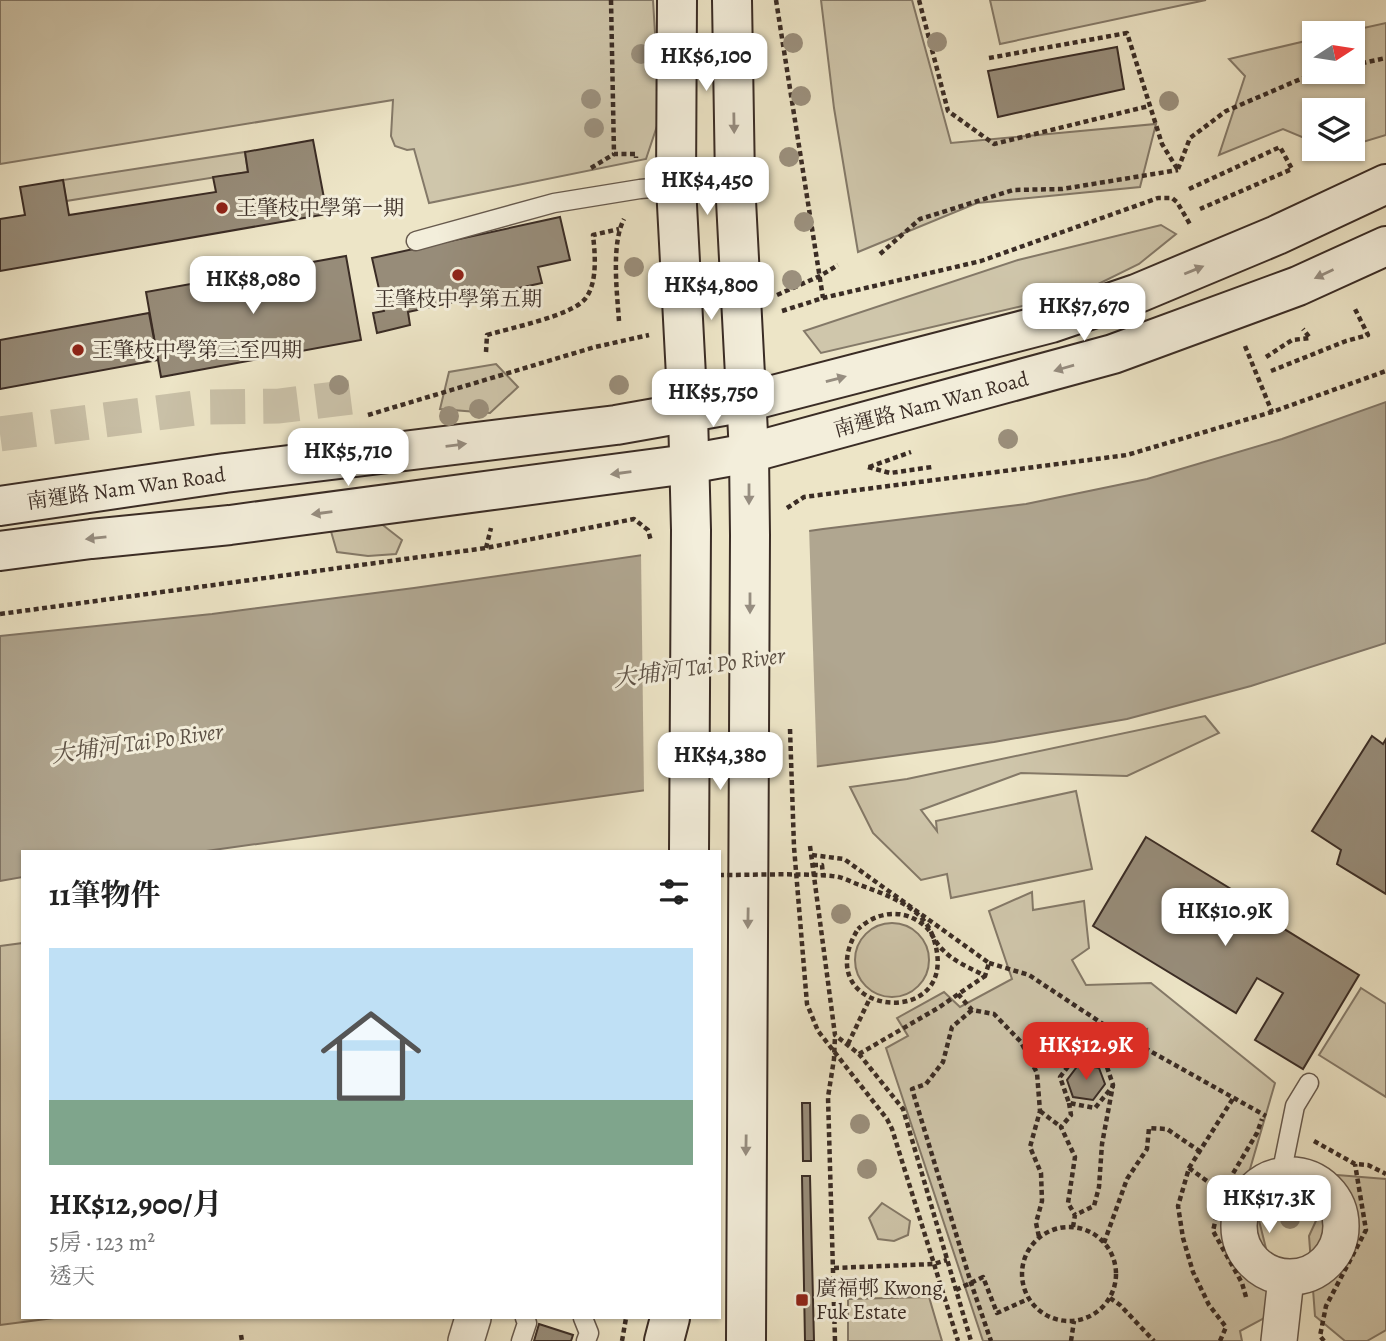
<!DOCTYPE html>
<html lang="zh-TW">
<meta charset="utf-8">
<style>
body{margin:0;font-family:Alegreya,"Noto Serif TC",serif;background:#f2f2f2;color:#222;height:100vh;display:flex;flex-direction:column;font-size:26px;white-space:nowrap}
*{box-sizing:border-box;margin:0}
p{font-size:23px;color:#767676}
.icon{flex:none;width:38px;height:38px;fill:none;stroke:currentColor;stroke-width:2;stroke-linecap:round;stroke-linejoin:round}
.map{position:relative;flex:1;overflow:hidden}
.side{position:absolute;left:21px;top:850px;width:700px;height:469px;display:flex;flex-direction:column;background:#fff;border-radius:0px;box-shadow:0 2px 5px #0004}
.side>*{flex:none}
.needle{width:46px;rotate:78deg}
.controls{position:absolute;left:1302px;top:21px;display:grid;gap:14px}
.controls a{display:grid;place-items:center;width:63px;height:63px;border-radius:0px;background:#fff;box-shadow:0 2px 5px #0004;font-size:35px}
.price{position:absolute;translate:-50% -60px;padding:0 16px;border-radius:14px;background:#fff;color:#222;font-size:23px;line-height:46px;filter:drop-shadow(0 2px 4px #0008)}
.price::after{content:'';position:absolute;left:50%;top:42px;width:21px;height:16px;margin-left:-10px;background:inherit;clip-path:polygon(0 0,100% 0,50% 100%)}
.price.on{background:#d93025;color:#fff}
ul{padding:0;list-style:none}
li{display:grid;align-content:center;gap:14px;height:371px;padding:0 28px}
li+li{border-top:2px solid #e0e0e0}
li span{display:grid;place-items:center;height:217px;border-radius:0px;color:#555}
li>.icon{margin-inline-start:auto}
span .icon{width:126px;height:126px;fill:#fffc;stroke-width:1}
li b{font-size:30px}
h2{display:flex;justify-content:space-between;align-items:center;height:84px;padding:0 28px;font-size:30px}
.map>svg:first-child{display:block}
</style>
<div class="map">
<svg width="1386" height="1341" viewBox="0 0 1386 1341">
<rect width="100%" height="100%" fill="#ede5c7"/>
<filter id="stains"><feTurbulence type="fractalNoise" baseFrequency=".00286" numOctaves="4"/><feColorMatrix values="0 0 0 0 .2 0 0 0 0 .09 0 0 0 0 .02 0 0 0 .5 -.17"/></filter>
<radialGradient id="worn" r=".72"><stop offset=".6" stop-color="#630" stop-opacity="0"/><stop offset="1" stop-color="#630" stop-opacity=".3"/></radialGradient>
<g fill="#cfc6ab" stroke="#847968" stroke-width="2" fill-rule="evenodd">
<polygon points="0,0 653,0 660,117 646,159 429,203 414,149 407,150 395,146 391,136 393,100 0,164"/>
<polygon points="821,0 912,0 951,143 1156,124 1140,187 977,203 858,252 834,108"/>
<polygon points="990,0 1206,0 1000,44"/>
<polygon points="1386,23 1386,135 1353,145 1353,110 1314,110 1314,142 1283,129 1219,155 1245,76 1229,59 1314,39 1314,72 1353,72 1353,33 1341,33"/>
<polygon points="245,152 248,172 66,201 63,180"/>
<polygon points="1161,225 1176,234 1139,264 1082,292 821,353 804,331 1018,260"/>
<polygon points="496,364 518,387 490,413 440,409 449,372"/>
<polygon points="370,515 402,540 396,554 368,556 337,552 330,528"/>
<polygon points="1205,716 1219,733 1127,776 1021,773 921,810 937,831 936,821 1076,791 1092,869 951,898 947,874 921,880 873,833 850,787 907,779"/>
<path d="M1032 892 1033 910 1084 901 1089 948 1072 960 1086 985 1151 983 1275 1083 1248 1176 1281 1309 1240 1331 1242 1341H983L886 1048 908 1036 897 1018 944 992 960 1007 1012 979 989 911ZM1147 1029 1141 1054 1106 1033Z"/>
<circle cx="892" cy="960" r="37"/>
<polygon points="23,943 23,1318 54,1318 0,1325 0,946"/>
<polygon points="1361,988 1386,1004 1386,1097 1319,1055"/>
<polygon points="1337,1175 1386,1179 1386,1330 1367,1341 1345,1341 1315,1316 1309,1236"/>
<polygon points="882,1203 910,1221 908,1235 894,1241 878,1239 869,1218"/>
<polygon points="929,1297 942,1341 848,1341 848,1299"/>
</g>
<polygon fill="#b0a690" stroke="#817565" stroke-width="2" points="1386,402 1386,643 1251,686 1127,719 994,742 199,852 23,852 23,877 0,881 0,636 212,614 414,588 823,529 1026,504 1147,479 1282,439"/>
<polygon fill="#ede5c7" points="809,527 817,771 644,794 641,552"/>
<g fill="#978c79" stroke="#3a2c25" stroke-width="2">
<polygon points="1117,47 1124,89 998,117 988,71"/>
<polygon points="313,140 327,214 0,271 0,219 25,215 20,187 63,180 69,215 216,192 213,177 248,172 245,152"/>
<polygon points="560,217 570,260 538,267 542,283 408,312 410,325 377,333 373,313 384,311 372,258"/>
<polygon points="346,256 361,340 161,377 146,292"/>
<polygon points="149,313 158,360 0,389 0,340"/>
<polygon points="1372,736 1383,744 1386,739 1386,894 1337,864 1341,850 1312,831"/>
<polygon points="1146,837 1262,908 1268,919 1359,975 1303,1069 1255,1040 1283,993 1257,978 1236,1013 1093,926"/>
<polygon points="1079,1064 1099,1068 1105,1084 1093,1100 1073,1097 1067,1080"/>
<polygon points="802,1103 810,1103 811,1161 803,1161"/>
<polygon points="802,1176 810,1176 814,1341 805,1341"/>
<polygon points="539,1324 573,1335 571,1341 534,1341"/>
</g>
<g fill="none" stroke-linecap="round" stroke-linejoin="round">
<polyline stroke="#c9c0a7" stroke-width="35" stroke-dasharray="35 18" stroke-linecap="butt" points="0,434 202,407 279,406 351,397"/>
<defs>
<g id="lane">
<polyline points="416,241 554,203 640,189 735,181"/>
<polyline points="1281,1175 1295,1106 1309,1083"/>
<polyline points="583,1318 589,1333 586,1341"/>
<polyline points="521,1341 527,1323 525,1318"/>
</g>
<g id="street">
<circle cx="1290" cy="1226" r="51"/>
<polyline points="466,1341 473,1318"/>
<polyline points="1279,1341 1286,1278"/>
</g>
<g id="secondary">
<polyline points="677,0 676,186 688,414 691,530 689,852"/>
<polyline points="732,0 735,181 749,453 750,535 746,1341"/>
<polyline points="0,506 225,473 616,425 746,402 1051,323 1136,294 1277,235 1386,184"/>
<polyline points="0,551 91,539 230,525 688,464 749,453 1113,354 1298,286 1386,246"/>
<polyline points="664,1341 670,1318"/>
</g>
</defs>
<use href="#lane" stroke="#675a4e" stroke-width="21"/>
<use href="#street" stroke="#675a4e" stroke-width="38"/>
<use href="#secondary" stroke="#3a2c25" stroke-width="42"/>
<g stroke="#3a2c25" stroke-width="4.5" stroke-dasharray="5 3.5" stroke-linecap="butt">
<polyline points="611,0 614,154 636,154 636,158"/>
<polyline points="776,0 823,298"/>
<polyline points="919,0 948,111 994,144 1149,106"/>
<polyline points="989,58 1127,33 1162,144 1178,170"/>
<polyline points="1353,65 1386,58"/>
<polyline points="591,168 614,154"/>
<polyline points="1178,169 1190,138 1226,111 1317,72"/>
<polyline points="1189,189 1280,147 1292,169 1200,209"/>
<polyline points="880,254 920,219 1013,190 1062,189 1178,170"/>
<polyline points="777,295 820,276 838,265"/>
<polyline points="782,311 823,298 981,261 1158,198 1172,198 1177,202 1191,226"/>
<path d="M619 321C617 292 611 244 624 219"/>
<polyline points="1245,346 1272,412"/>
<path d="M486 352 487 335C510 328 571 316 585 299 598 283 595 253 593 235L619 229"/>
<polyline points="1266,357 1292,340 1310,338 1303,329"/>
<polyline points="1271,371 1346,341 1368,335 1354,307"/>
<polyline points="368,415 595,347 649,335"/>
<polyline points="868,467 890,473 932,467"/>
<polyline points="869,467 911,452"/>
<polyline points="787,508 804,497 1127,455 1272,412 1386,371"/>
<polyline points="486,548 491,528"/>
<polyline points="0,614 486,548 634,519 648,530 651,541"/>
<polyline points="790,729 794,847 807,1004 818,1031 887,1119 892,1129 958,1341"/>
<polyline points="810,846 835,1035 859,1054 903,1109 971,1341"/>
<path d="M812 855 844 859 989 963 985 976C971 968 954 962 943 950 936 944 933 935 927 928 906 908 879 910 858 929"/>
<polyline points="813,865 822,865 823,876"/>
<polyline points="989,963 1029,975 1109,1028 1266,1116"/>
<polyline points="958,994 972,1010 994,1014 1021,1042 1037,1073 1040,1111 1030,1147 1041,1173 1042,1201 1036,1223 1039,1237"/>
<polyline points="972,1010 952,1027 943,1062 926,1084 912,1089 971,1283 991,1341"/>
<polyline points="848,1044 870,998"/>
<polyline points="859,1054 938,1008 985,976"/>
<polyline points="1105,1061 1076,1056 1060,1077 1069,1103 1095,1108 1113,1086"/>
<polyline points="1069,1103 1071,1115 1061,1127 1075,1157 1068,1203 1075,1215"/>
<polyline points="1040,1111 1061,1127"/>
<polyline points="1314,1141 1355,1164 1368,1165 1386,1174"/>
<polyline points="1189,1168 1222,1192"/>
<polyline points="1073,1227 1075,1215 1094,1206 1099,1187 1102,1144 1113,1085 1105,1061 1109,1028"/>
<circle cx="1069" cy="1274" r="47"/>
<polyline points="1104,1243 1127,1179 1147,1149 1149,1128 1167,1129 1201,1152"/>
<polyline points="834,1268 934,1264 947,1260"/>
<polyline points="956,1290 983,1277 997,1313 1028,1299"/>
<polyline points="1246,1297 1242,1283 1213,1231 1222,1192 1257,1133 1262,1119"/>
<polyline points="1110,1298 1120,1305 1154,1341"/>
<polyline points="241,1335 242,1341"/>
<polyline points="622,1341 626,1318"/>
<polyline points="835,1341 828,1097 834,1059 835,1036"/>
<polyline points="1071,1341 1074,1321"/>
<polyline points="1220,1341 1226,1327 1209,1305 1193,1272 1183,1238 1178,1206 1189,1168 1234,1097"/>
<polyline points="1324,1341 1320,1336 1326,1306 1366,1230 1355,1164"/>
</g>
<use href="#lane" stroke="#f3eedb" stroke-width="18"/>
<use href="#street" stroke="#f3eedb" stroke-width="35"/>
<use href="#secondary" stroke="#f3eedb" stroke-width="38"/>
<path stroke="#3a2c25" stroke-width="4.5" stroke-dasharray="5 3.5" stroke-linecap="butt" d="M719 875C756 875 794 873 832 876 840 876 849 881 857 884 884 894 923 906 933 937 967 1034 804 1017 858 929"/>
</g>
<g fill="#9b907d">
<circle cx="937" cy="42" r="10"/>
<circle cx="793" cy="43" r="10"/>
<circle cx="641" cy="54" r="10"/>
<circle cx="801" cy="96" r="10"/>
<circle cx="591" cy="99" r="10"/>
<circle cx="1169" cy="101" r="10"/>
<circle cx="594" cy="128" r="10"/>
<circle cx="789" cy="157" r="10"/>
<circle cx="804" cy="222" r="10"/>
<circle cx="634" cy="267" r="10"/>
<circle cx="792" cy="280" r="10"/>
<circle cx="339" cy="385" r="10"/>
<circle cx="619" cy="385" r="10"/>
<circle cx="479" cy="409" r="10"/>
<circle cx="449" cy="416" r="10"/>
<circle cx="1008" cy="439" r="10"/>
<circle cx="841" cy="914" r="10"/>
<circle cx="860" cy="1124" r="10"/>
<circle cx="867" cy="1169" r="10"/>
<circle cx="1290" cy="1219" r="10"/>
</g>
<defs><path id="oneway-solid" d="M-6-.8H1V-3.2L6.5 0L1 3.2V.8H-6Z" transform="scale(1.75)"/></defs>
<g fill="#968d80">
<use href="#oneway-solid" transform="translate(734 123) rotate(89)"/>
<use href="#oneway-solid" transform="translate(1194 270) rotate(-22)"/>
<use href="#oneway-solid" transform="translate(1324 274) rotate(155)"/>
<use href="#oneway-solid" transform="translate(1064 368) rotate(164)"/>
<use href="#oneway-solid" transform="translate(836 379) rotate(-15)"/>
<use href="#oneway-solid" transform="translate(456 445) rotate(-7)"/>
<use href="#oneway-solid" transform="translate(621 473) rotate(172)"/>
<use href="#oneway-solid" transform="translate(749 494) rotate(90)"/>
<use href="#oneway-solid" transform="translate(322 513) rotate(172)"/>
<use href="#oneway-solid" transform="translate(96 538) rotate(174)"/>
<use href="#oneway-solid" transform="translate(750 603) rotate(90)"/>
<use href="#oneway-solid" transform="translate(748 918) rotate(91)"/>
<use href="#oneway-solid" transform="translate(746 1145) rotate(91)"/>
</g>
<g fill="#8f2418" stroke="#f3eedb" stroke-width="2.5">
<circle cx="222" cy="208" r="7"/>
<circle cx="458" cy="275" r="7"/>
<circle cx="78" cy="350" r="7"/>
<rect x="795" y="1293" width="14" height="14" rx="3.5"/>
</g>
<g text-anchor="middle" dominant-baseline="central" stroke-width="6" stroke-linejoin="round" paint-order="stroke">
<g font-size="21" fill="#3a2c25" stroke="#f3eedb" text-anchor="start">
<text x="236" y="208">王肇枝中學第一期</text>
<text x="458" y="299" text-anchor="middle">王肇枝中學第五期</text>
<text x="92" y="350">王肇枝中學第三至四期</text>
<text x="816" y="1288">廣福邨 Kwong<tspan x="816" dy="24">Fuk Estate</tspan></text>
</g>
<g font-size="21" fill="#3a2c25" stroke="#f3eedb">
<text transform="translate(931 404) rotate(-15)">南運路 Nam Wan Road</text>
<text transform="translate(126 488) rotate(-8)">南運路 Nam Wan Road</text>
</g>
<g font-size="23" font-style="italic" fill="#5d5145" stroke="#f3eedb">
<text transform="translate(699 667) rotate(-8)">大埔河 Tai Po River</text>
<text transform="translate(137 743) rotate(-8)">大埔河 Tai Po River</text>
</g>
</g>
<rect width="100%" height="100%" filter="url(#stains)"/>
<rect width="100%" height="100%" fill="url(#worn)"/>
</svg>
<div class="controls">
<a><svg class="needle" viewBox="-14 -14 28 28"><path d="M0-13l5 13h-10z" fill="#e53935"/><path d="M0 13l5-13h-10z" fill="#767676"/></svg></a>
<a><svg class="icon" aria-label="layers" viewBox="0 0 24 24"><path d="M12 4l9 5-9 5-9-5zM3 14l9 5 9-5"/></svg></a>
</div>
<b class="price" style="left:706px;top:93px">HK$6,100</b>
<b class="price" style="left:707px;top:217px">HK$4,450</b>
<b class="price" style="left:253px;top:316px">HK$8,080</b>
<b class="price" style="left:711px;top:322px">HK$4,800</b>
<b class="price" style="left:1084px;top:343px">HK$7,670</b>
<b class="price" style="left:713px;top:429px">HK$5,750</b>
<b class="price" style="left:348px;top:488px">HK$5,710</b>
<b class="price" style="left:720px;top:792px">HK$4,380</b>
<b class="price" style="left:1225px;top:948px">HK$10.9K</b>
<b class="price on" style="left:1086px;top:1082px">HK$12.9K</b>
<b class="price" style="left:1269px;top:1235px">HK$17.3K</b>
<section class="side">
<h2>11筆物件<svg class="icon" aria-label="filters" viewBox="0 0 24 24"><path d="M4 7h16M4 17h16"/><circle cx="9" cy="7" r="2"/><circle cx="15" cy="17" r="2"/></svg></h2>
<ul>
<li><span style="background:linear-gradient(#bfe0f5 70%,#7fa58c 0)"><svg class="icon" aria-label="home" viewBox="0 0 24 24"><path d="M3 11l9-7 9 7M6 9v11h12V9"/></svg></span><div><b>HK$12,900/月</b><p>5房 · 123 m²</p><p>透天</p></div></li>
</ul>
</section>
</div>
